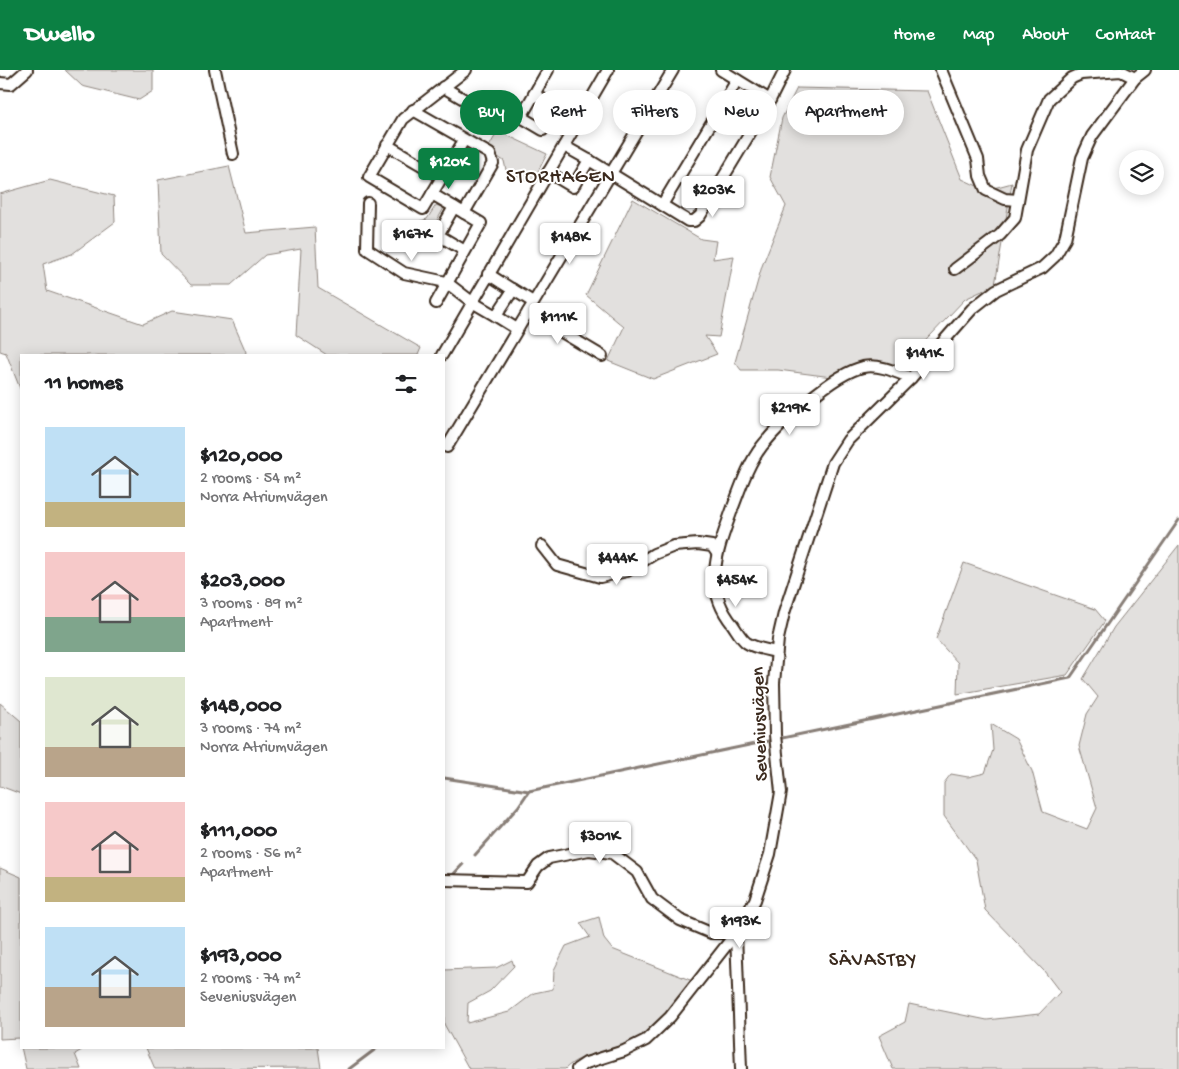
<!DOCTYPE html>
<meta charset="utf-8">
<style>
body{margin:0;font-family:"Gochi Hand",sans-serif;background:#f6f6f6;color:#202124;height:100vh;display:flex;flex-direction:column;font-size:19px;white-space:nowrap}
*{box-sizing:border-box;margin:0}
p{font-size:16px;color:#757577}
.icon{flex:none;width:28px;height:28px;fill:none;stroke:currentColor;stroke-width:2;stroke-linecap:round;stroke-linejoin:round}
.map{position:relative;flex:1;overflow:hidden}
.sheet{position:absolute;left:20px;top:284px;width:425px;height:695px;display:flex;flex-direction:column;background:#fff;border-radius:0px;box-shadow:0 2px 12px #0003}
.sheet>*{flex:none}
.top-card{position:absolute;left:460px;top:20px;width:475px;height:45px;display:flex;gap:10px}
.controls{position:absolute;left:1119px;top:80px;display:grid;gap:10px}
.controls a{display:grid;place-items:center;width:45px;height:45px;border-radius:50%;background:#fff;box-shadow:0 2px 12px #0003;font-size:25px}
.price{position:absolute;translate:-50% -42px;padding:0 11px;border-radius:5px;background:#fff;color:#222;font-size:16px;line-height:32px;filter:drop-shadow(0 1px 2px #0008)}
.price::after{content:'';position:absolute;left:50%;top:30px;width:15px;height:11px;margin-left:-8px;background:inherit;clip-path:polygon(0 0,100% 0,50% 100%)}
.price.current{background:#0b8043;color:#fff}
ul{padding:0;list-style:none}
li{display:flex;align-items:center;gap:15px;height:125px;padding:0 25px}
li span{display:grid;place-items:center;flex:none;width:140px;height:100px;border-radius:0px;color:#555}
li>.icon{margin-inline-start:auto}
span .icon{width:60px;height:60px;fill:#fffc;stroke-width:1}
li b{font-size:21px}
h2{display:flex;justify-content:space-between;align-items:center;height:60px;padding:0 25px;font-size:21px}
.pill{padding:0 18px;border-radius:22px;background:#fff;box-shadow:0 2px 12px #0003;font-size:18px;line-height:45px}
.pill.current{background:#0b8043;color:#fff}
header{display:flex;align-items:center;gap:30px;box-sizing:border-box;height:70px;padding:0 25px;background:#0b8043;color:#fff}
header strong{font-size:24px}
nav{display:flex;gap:28px;margin-inline-start:auto;font-size:18px}
.map>svg:first-child{display:block}
</style>
<header>
<strong>Dwello</strong>
<nav><a>Home</a><a>Map</a><a>About</a><a>Contact</a></nav>
</header>
<div class="map">
<svg width="1179" height="999" viewBox="0 0 1179 999">
<rect width="100%" height="100%" fill="#fff"/>
<filter id="ink" filterUnits="userSpaceOnUse"><feTurbulence type="fractalNoise" baseFrequency=".02" numOctaves="2"/><feDisplacementMap in="SourceGraphic" scale="10" xChannelSelector="R" yChannelSelector="G"/><feConvolveMatrix kernelMatrix="1 2 1 2 8 2 1 2 1" color-interpolation-filters="sRGB"/></filter>
<g filter="url(#ink)">
<g fill="#e2e0de" stroke="#8e857e">
<polygon points="65,0 153,0 153,21 139,30 82,16"/>
<polygon points="797,18 927,21 962,109 986,120 1012,113 995,215 965,229 895,303 853,300 832,307 778,300 741,300 735,292 762,196 786,136 770,107 782,48"/>
<polygon points="498,61 547,84 532,113 506,100 504,91 487,80"/>
<polygon points="229,96 246,163 315,157 318,218 421,278 418,285 327,285 296,265 301,179 265,185 231,215 191,215 161,184 158,110"/>
<polygon points="50,110 114,126 115,152 72,184 43,194 47,221 143,254 172,241 232,250 246,282 245,285 21,285 21,321 6,283 0,281 0,124"/>
<polygon points="633,129 701,169 716,171 713,189 734,186 719,267 705,266 717,284 653,309 608,291 624,257 586,225"/>
<polygon points="436,135 444,138 428,166 414,158 418,152 427,149"/>
<polygon points="1179,475 1179,999 893,999 879,966 905,952 909,934 987,950 1039,944 1060,922 1044,901 985,840 976,790 944,746 944,713 951,704 968,707 985,703 993,680 991,654 1016,669 1032,701 1043,742 1087,759 1097,738 1079,676 1087,644 1098,627 1083,609 1114,557"/>
<polygon points="964,493 1095,539 1105,551 1067,605 957,624 958,593 936,569"/>
<polygon points="0,633 21,651 21,724 0,716"/>
<polygon points="0,798 21,807 21,978 85,978 75,984 81,999 26,999 19,968 0,969"/>
<path d="M599 847 604 869 612 879 695 912C675 936 656 965 625 976 605 984 582 982 565 999H469L444 954V900L496 898 512 890 514 896 490 921 468 933 467 953 509 942 534 923 553 919 554 900 566 876 590 867 580 853Z"/>
<polygon points="146,978 318,978 321,998 155,999"/>
</g>
<g fill="none" stroke-linecap="round" stroke-linejoin="round">
<g stroke="#887e77" stroke-width="3">
<polyline points="444,708 529,721 1070,608 1179,450"/>
<polyline points="475,785 518,737 529,721"/>
<polyline points="451,807 463,794"/>
<polyline points="444,819 444,817"/>
<polyline points="349,999 377,978"/>
</g>
<defs>
<g id="minor">
<polyline points="215,0 233,84"/>
<polyline points="721,0 770,30 785,0"/>
<polyline points="941,0 978,89 980,106 986,120 1005,129 1018,130"/>
<polyline points="0,13 11,14 27,0"/>
<polyline points="443,17 489,44 521,47 543,60"/>
<polyline points="534,24 579,50"/>
<polyline points="413,40 490,84 493,93 464,143"/>
<polyline points="521,47 548,0"/>
<polyline points="464,70 423,139 369,107 403,49 466,0"/>
<polyline points="387,75 442,107"/>
<polyline points="589,90 688,151 694,151 700,146 770,30"/>
<polyline points="548,102 573,117 589,90 564,76"/>
<polyline points="432,124 454,137"/>
<polyline points="368,133 367,179 404,203 446,212 472,232 496,246 513,220 488,204"/>
<polyline points="662,135 737,10"/>
<polyline points="955,199 1000,165 1015,148 1027,80 1049,29 1072,8 1081,4 1121,1 1135,8"/>
<polyline points="512,219 533,232"/>
<polyline points="436,233 481,153 454,137 438,165 465,181"/>
<polyline points="528,242 602,286"/>
<polyline points="496,246 517,259"/>
<polyline points="442,285 608,0"/>
<polyline points="447,377 673,0"/>
<polyline points="542,476 557,495 600,507 627,501 654,484 674,476 698,474 712,476 717,483"/>
<path d="M776 582C768 580 754 578 747 573 742 570 737 561 733 555 701 516 718 480 733 437 741 416 748 394 762 376 782 351 833 304 863 297 880 294 896 302 911 308"/>
<polyline points="444,810 527,812 538,796 549,788 589,780 612,783 637,802 652,829 680,850 711,863 736,863 741,999"/>
<polyline points="577,999 586,993 624,981 646,970 670,947 736,863 755,830 770,784 781,722 775,665 774,613 778,569 784,543 833,393 848,370 911,308 972,239 996,220 1042,198 1055,186 1065,169 1082,88 1092,66 1135,8 1145,0"/>
</g>
</defs>
<use href="#minor" stroke="#3b2a1e" stroke-width="14"/>
<use href="#minor" stroke="#fff" stroke-width="10"/>
</g>
</g>
<g text-anchor="middle" dominant-baseline="central" stroke-width="4" stroke-linejoin="round" paint-order="stroke">
<g font-size="19" fill="#3b2a1e" stroke="#fff">
<text transform="translate(761 654) rotate(-92)">Seveniusvägen</text>
</g>
<g font-size="20" letter-spacing="1" fill="#3b2a1e" stroke="#fff">
<text x="561" y="108">STORHAGEN</text>
<text x="873" y="891">SÄVASTBY</text>
</g>
</g>
</svg>
<div class="controls">
<a><svg class="icon" aria-label="layers" viewBox="0 0 24 24"><path d="M12 4l9 5-9 5-9-5zM3 14l9 5 9-5"/></svg></a>
</div>
<b class="price current" style="left:449px;top:120px">$120K</b>
<b class="price" style="left:713px;top:148px">$203K</b>
<b class="price" style="left:412px;top:192px">$167K</b>
<b class="price" style="left:570px;top:195px">$148K</b>
<b class="price" style="left:558px;top:275px">$111K</b>
<b class="price" style="left:924px;top:311px">$141K</b>
<b class="price" style="left:790px;top:366px">$219K</b>
<b class="price" style="left:617px;top:516px">$444K</b>
<b class="price" style="left:736px;top:538px">$454K</b>
<b class="price" style="left:600px;top:794px">$301K</b>
<b class="price" style="left:740px;top:879px">$193K</b>
<div class="top-card">
<a class="pill current">Buy</a>
<a class="pill">Rent</a>
<a class="pill">Filters</a>
<a class="pill">New</a>
<a class="pill">Apartment</a>
</div>
<section class="sheet">
<h2>11 homes<svg class="icon" aria-label="filters" viewBox="0 0 24 24"><path d="M4 7h16M4 17h16"/><circle cx="9" cy="7" r="2"/><circle cx="15" cy="17" r="2"/></svg></h2>
<ul>
<li><span style="background:linear-gradient(#bfe0f5 75%,#c2b280 0)"><svg class="icon" aria-label="home" viewBox="0 0 24 24"><path d="M3 11l9-7 9 7M6 9v11h12V9"/></svg></span><div><b>$120,000</b><p>2 rooms · 54 m²</p><p>Norra Atriumvägen</p></div></li>
<li><span style="background:linear-gradient(#f6c9c9 65%,#7fa58c 0)"><svg class="icon" aria-label="home" viewBox="0 0 24 24"><path d="M3 11l9-7 9 7M6 9v11h12V9"/></svg></span><div><b>$203,000</b><p>3 rooms · 89 m²</p><p>Apartment</p></div></li>
<li><span style="background:linear-gradient(#dfe7d0 70%,#b9a48a 0)"><svg class="icon" aria-label="home" viewBox="0 0 24 24"><path d="M3 11l9-7 9 7M6 9v11h12V9"/></svg></span><div><b>$148,000</b><p>3 rooms · 74 m²</p><p>Norra Atriumvägen</p></div></li>
<li><span style="background:linear-gradient(#f6c9c9 75%,#c2b280 0)"><svg class="icon" aria-label="home" viewBox="0 0 24 24"><path d="M3 11l9-7 9 7M6 9v11h12V9"/></svg></span><div><b>$111,000</b><p>2 rooms · 56 m²</p><p>Apartment</p></div></li>
<li><span style="background:linear-gradient(#bfe0f5 60%,#b9a48a 0)"><svg class="icon" aria-label="home" viewBox="0 0 24 24"><path d="M3 11l9-7 9 7M6 9v11h12V9"/></svg></span><div><b>$193,000</b><p>2 rooms · 74 m²</p><p>Seveniusvägen</p></div></li>
</ul>
</section>
</div>
